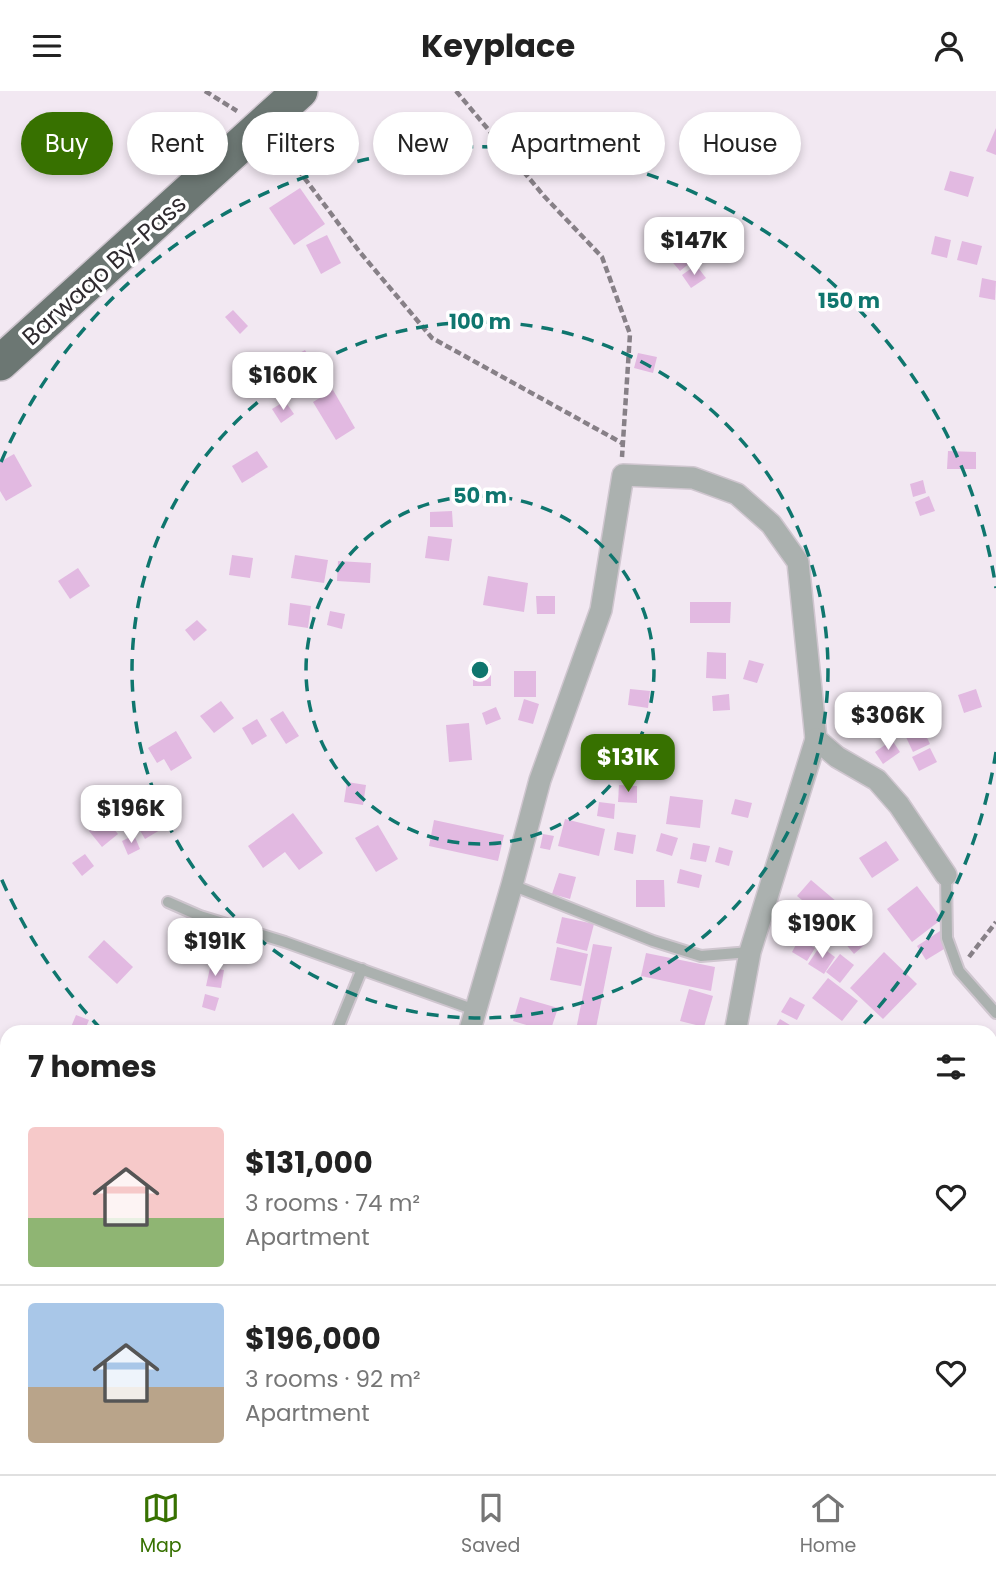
<!DOCTYPE html>
<meta charset="utf-8">
<style>
body{margin:0;font-family:Poppins,sans-serif;background:#f6f6f6;color:#222;height:100vh;display:flex;flex-direction:column;font-size:26px;white-space:nowrap}
*{box-sizing:border-box;margin:0}
p{font-size:23px;color:#767676}
.icon{flex:none;width:38px;height:38px;fill:none;stroke:currentColor;stroke-width:2;stroke-linecap:round;stroke-linejoin:round}
.map{position:relative;flex:1;overflow:hidden}
.panel{position:absolute;left:0px;top:934px;width:998px;height:450px;display:flex;flex-direction:column;background:#fff;border-radius:21px 21px 0 0;box-shadow:0 4px 10px #0003}
.panel>*{flex:none}
.guide{position:absolute;left:21px;top:21px;width:956px;height:63px;display:flex;gap:14px}
.price{position:absolute;translate:-50% -60px;padding:0 16px;border-radius:14px;background:#fff;color:#222;font-size:23px;line-height:46px;filter:drop-shadow(0 2px 4px #0008)}
.price::after{content:'';position:absolute;left:50%;top:42px;width:21px;height:16px;margin-left:-10px;background:inherit;clip-path:polygon(0 0,100% 0,50% 100%)}
.price.current{background:#377100;color:#fff}
ul{padding:0;list-style:none}
li{display:flex;align-items:center;gap:21px;height:175px;padding:0 28px}
li+li{border-top:2px solid #e0e0e0}
li span{display:grid;place-items:center;flex:none;width:196px;height:140px;border-radius:7px;color:#555}
li>.icon{margin-inline-start:auto}
span .icon{width:84px;height:84px;fill:#fffc;stroke-width:1}
li b{font-size:30px}
h2{display:flex;justify-content:space-between;align-items:center;height:84px;padding:0 28px;font-size:30px}
.chip{padding:0 24px;border-radius:32px;background:#fff;box-shadow:0 4px 10px #0003;font-size:24px;line-height:63px}
.chip.current{background:#377100;color:#fff}
header{display:flex;justify-content:space-between;align-items:center;height:91px;padding:0 28px;background:#fff;font-size:32px;font-weight:700}
.dock{display:flex;justify-content:space-around;align-items:center;height:98px;border-top:2px solid #e0e0e0;background:#fff;font-size:19px;color:#767676}
.dock a{display:grid;justify-items:center;gap:4px}
.dock .current{color:#377100}
.map>svg:first-child{display:block}
</style>
<header><svg class="icon" aria-label="menu" viewBox="0 0 24 24"><path d="M4 6h16M4 12h16M4 18h16"/></svg>Keyplace<svg class="icon" aria-label="person" viewBox="0 0 24 24"><circle cx="12" cy="8" r="4"/><path d="M4 21q1-7 8-7t8 7"/></svg></header>
<div class="map">
<svg width="996" height="1383" viewBox="0 0 996 1383">
<rect width="100%" height="100%" fill="#f2e8f2"/>
<g fill="#e2b9e1">
<polygon points="996,37 996,64 986,60"/>
<polygon points="950,80 974,86 968,106 944,99"/>
<polygon points="300,97 325,133 294,154 269,117"/>
<polygon points="327,144 341,172 321,183 306,154"/>
<polygon points="935,145 951,149 947,167 931,163"/>
<polygon points="962,150 982,155 977,174 957,169"/>
<polygon points="685,152 697,166 680,180 668,166"/>
<polygon points="696,174 706,187 691,197 682,184"/>
<polygon points="982,187 996,190 995,209 979,206"/>
<polygon points="233,219 248,235 240,243 225,226"/>
<polygon points="305,259 315,276 299,285 289,268"/>
<polygon points="638,262 657,266 653,282 634,277"/>
<polygon points="284,268 293,284 282,291 272,275"/>
<polygon points="333,299 355,337 336,349 313,311"/>
<polygon points="285,310 294,323 281,332 272,318"/>
<polygon points="257,360 268,376 242,392 232,375"/>
<polygon points="948,360 976,361 976,378 947,378"/>
<polygon points="14,363 32,395 6,410 0,400 0,371"/>
<polygon points="923,389 926,402 913,406 910,393"/>
<polygon points="929,405 935,420 920,425 915,411"/>
<polygon points="452,420 453,436 430,436 430,421"/>
<polygon points="428,445 452,448 449,470 425,467"/>
<polygon points="232,464 253,467 250,487 229,484"/>
<polygon points="295,464 328,469 324,492 291,487"/>
<polygon points="338,470 371,472 370,492 337,490"/>
<polygon points="78,477 90,495 70,508 58,490"/>
<polygon points="488,485 528,492 524,521 483,514"/>
<polygon points="536,505 555,505 555,523 537,523"/>
<polygon points="690,511 731,511 730,532 690,532"/>
<polygon points="290,512 311,515 308,537 288,534"/>
<polygon points="330,520 345,523 342,538 327,534"/>
<polygon points="197,529 207,539 194,550 185,539"/>
<polygon points="707,561 726,562 726,588 706,587"/>
<polygon points="749,569 764,573 757,592 743,588"/>
<rect x="473" y="573" width="18" height="22"/>
<rect x="514" y="580" width="22" height="26"/>
<polygon points="630,598 650,600 648,617 628,614"/>
<polygon points="976,598 982,616 964,622 958,604"/>
<polygon points="914,602 922,614 908,625 899,613"/>
<polygon points="729,603 730,619 713,620 712,605"/>
<polygon points="524,608 539,613 533,633 518,629"/>
<polygon points="221,610 234,627 214,642 200,625"/>
<polygon points="496,616 501,628 486,634 482,622"/>
<polygon points="283,620 299,645 286,653 270,628"/>
<polygon points="257,628 267,645 252,654 242,637"/>
<polygon points="469,632 472,669 449,671 446,634"/>
<polygon points="922,636 930,653 913,661 905,644"/>
<polygon points="176,640 192,667 171,680 164,668 157,672 148,657"/>
<polygon points="606,645 646,647 645,676 605,674"/>
<polygon points="892,649 900,661 883,673 875,661"/>
<polygon points="930,657 937,671 919,680 912,666"/>
<polygon points="347,691 366,694 363,714 344,711"/>
<polygon points="619,694 637,695 637,712 618,711"/>
<polygon points="149,697 170,733 145,748 124,712"/>
<polygon points="670,705 703,709 700,737 666,733"/>
<polygon points="735,708 752,712 748,727 731,723"/>
<polygon points="599,711 615,713 614,728 597,725"/>
<polygon points="293,722 323,762 299,779 285,761 263,777 248,755"/>
<polygon points="105,727 118,743 102,756 89,740"/>
<polygon points="565,728 605,738 599,765 558,755"/>
<polygon points="434,729 504,744 498,770 429,755"/>
<polygon points="378,734 398,768 376,781 355,747"/>
<polygon points="617,741 636,744 633,763 614,759"/>
<polygon points="661,742 678,747 672,765 656,760"/>
<polygon points="543,743 554,745 550,759 540,757"/>
<polygon points="134,744 140,758 128,764 122,750"/>
<polygon points="886,750 899,769 872,787 859,767"/>
<polygon points="693,752 710,755 706,771 690,768"/>
<polygon points="719,756 733,760 729,775 715,771"/>
<polygon points="85,763 94,775 82,785 72,772"/>
<polygon points="680,778 702,784 699,797 677,792"/>
<polygon points="559,782 576,786 570,808 552,803"/>
<polygon points="636,789 664,789 665,816 636,816"/>
<polygon points="811,789 837,811 824,827 797,805"/>
<polygon points="917,795 942,828 912,851 887,818"/>
<polygon points="562,826 594,833 587,860 556,852"/>
<polygon points="861,836 871,848 854,863 844,851"/>
<polygon points="940,840 949,855 926,869 917,855"/>
<polygon points="193,845 213,854 208,867 187,859"/>
<polygon points="799,848 815,857 807,870 792,861"/>
<polygon points="104,849 133,876 117,893 88,866"/>
<polygon points="593,853 612,856 595,942 588,942 576,939"/>
<polygon points="820,855 835,866 824,883 808,873"/>
<polygon points="557,856 588,863 581,895 550,889"/>
<polygon points="884,861 917,893 883,928 850,897"/>
<polygon points="646,862 715,876 711,900 641,885"/>
<polygon points="840,863 854,874 840,892 826,881"/>
<polygon points="210,877 224,879 221,897 206,895"/>
<polygon points="828,887 858,910 842,930 812,907"/>
<polygon points="689,898 713,905 704,936 680,930"/>
<polygon points="205,903 219,907 215,920 202,916"/>
<polygon points="520,906 558,917 550,941 513,930"/>
<polygon points="790,906 805,914 797,929 781,921"/>
<polygon points="76,924 89,929 84,941 71,936"/>
<polygon points="780,928 803,942 772,942"/>
<polygon points="996,1158 996,1175 990,1176 990,1159"/>
<polygon points="5,1285 7,1295 0,1299 0,1287"/>
<polygon points="990,1319 996,1320 996,1346 990,1346"/>
<polygon points="112,1377 136,1377 136,1378 114,1383"/>
<polygon points="190,1377 207,1377 206,1383 189,1383"/>
<polygon points="219,1377 246,1377 246,1383 218,1383"/>
<polygon points="426,1377 455,1377 458,1378 457,1383 424,1383"/>
<polygon points="689,1377 788,1377 789,1383 714,1383"/>
<polygon points="822,1377 857,1377 862,1378 861,1383 820,1383"/>
<polygon points="884,1377 947,1377 946,1383 907,1383"/>
</g>
<g fill="none" stroke-linecap="round" stroke-linejoin="round">
<defs>
<g id="service">
<polyline points="946,784 947,847 959,880 996,922"/>
<polyline points="512,794 653,850 701,865 750,861"/>
<polyline points="168,811 200,825 285,851 475,919"/>
<polyline points="336,942 362,878"/>
<polyline points="990,1295 996,1276"/>
<polyline points="0,1347 7,1358"/>
<polyline points="20,1377 24,1383"/>
<polyline points="479,1377 499,1383"/>
<polyline points="796,1377 796,1383"/>
<polyline points="63,1383 71,1377"/>
<polyline points="970,1383 971,1377"/>
</g>
<g id="minor">
<polyline points="469,942 512,794 540,689 601,519 623,384 693,387 737,403 771,433 798,471 816,648 837,666 877,689 899,714 946,784"/>
<polyline points="735,942 750,861 816,648"/>
<polyline points="320,1383 322,1377"/>
<polyline points="607,1383 608,1377"/>
</g>
<polyline id="trunk" points="0,272 300,0"/>
</defs>
<use href="#service" stroke="#cfc6cf" stroke-width="14"/>
<use href="#minor" stroke="#cfc6cf" stroke-width="24"/>
<use href="#trunk" stroke="#cfc6cf" stroke-width="38"/>
<g stroke="#878087" stroke-width="4.5" stroke-dasharray="7 3.5" stroke-linecap="butt">
<polyline points="205,0 237,20"/>
<polyline points="456,0 544,105 602,166 630,243 622,366"/>
<polyline points="279,53 359,160 432,247 622,352"/>
<polyline points="969,866 996,831"/>
</g>
<use href="#service" stroke="#abb1af" stroke-width="10"/>
<use href="#minor" stroke="#abb1af" stroke-width="21"/>
<use href="#trunk" stroke="#6c7773" stroke-width="35"/>
</g>
<g fill="none" stroke="#0f766e" stroke-width="3.5" stroke-dasharray="12 9">
<circle cx="480" cy="579" r="174"/>
<circle cx="480" cy="579" r="348"/>
<path d="M996 661A522 522 0 0 1 859 938M101 938A522 522 0 0 1 1 787M1 371A522 522 0 0 1 996 497"/>
</g>
<g text-anchor="middle" dominant-baseline="central" stroke-width="7" stroke-linejoin="round" paint-order="stroke">
<g font-size="24" fill="#2e2a2e" stroke="#fff">
<text transform="translate(104 179) rotate(-42)">Barwaqo By-Pass</text>
</g>
</g>
<circle cx="480" cy="579" r="10" fill="#0f766e" stroke="#fff" stroke-width="3.5"/>
<g font-size="21" text-anchor="middle" font-weight="bold" fill="#0f766e" stroke="#fff" stroke-width="7" stroke-linejoin="round" paint-order="stroke">
<text x="849" y="217">150 m</text>
<text x="480" y="238">100 m</text>
<text x="480" y="412">50 m</text>
</g>
</svg>
<b class="price" style="left:694px;top:186px">$147K</b>
<b class="price" style="left:283px;top:321px">$160K</b>
<b class="price" style="left:888px;top:661px">$306K</b>
<b class="price current" style="left:628px;top:703px">$131K</b>
<b class="price" style="left:131px;top:754px">$196K</b>
<b class="price" style="left:822px;top:869px">$190K</b>
<b class="price" style="left:215px;top:887px">$191K</b>
<div class="guide">
<a class="chip current">Buy</a>
<a class="chip">Rent</a>
<a class="chip">Filters</a>
<a class="chip">New</a>
<a class="chip">Apartment</a>
<a class="chip">House</a>
</div>
<section class="panel">
<h2>7 homes<svg class="icon" aria-label="filters" viewBox="0 0 24 24"><path d="M4 7h16M4 17h16"/><circle cx="9" cy="7" r="2"/><circle cx="15" cy="17" r="2"/></svg></h2>
<ul>
<li><span style="background:linear-gradient(#f6c9c9 65%,#8fb573 0)"><svg class="icon" aria-label="home" viewBox="0 0 24 24"><path d="M3 11l9-7 9 7M6 9v11h12V9"/></svg></span><div><b>$131,000</b><p>3 rooms · 74 m²</p><p>Apartment</p></div><svg class="icon" aria-label="heart" viewBox="0 0 24 24"><path d="M12 20l-8-8c-3-5 5-10 8-4 3-6 11-1 8 4z"/></svg></li>
<li><span style="background:linear-gradient(#a9c7e8 60%,#b9a48a 0)"><svg class="icon" aria-label="home" viewBox="0 0 24 24"><path d="M3 11l9-7 9 7M6 9v11h12V9"/></svg></span><div><b>$196,000</b><p>3 rooms · 92 m²</p><p>Apartment</p></div><svg class="icon" aria-label="heart" viewBox="0 0 24 24"><path d="M12 20l-8-8c-3-5 5-10 8-4 3-6 11-1 8 4z"/></svg></li>
</ul>
</section>
</div>
<nav class="dock">
<a class="current"><svg class="icon" aria-label="map" viewBox="0 0 24 24"><path d="M3 6l6-2 6 2 6-2v14l-6 2-6-2-6 2zM9 4v14M15 6v14"/></svg>Map</a>
<a><svg class="icon" aria-label="saved" viewBox="0 0 24 24"><path d="M7 4h10v16l-5-4-5 4z"/></svg>Saved</a>
<a><svg class="icon" aria-label="home" viewBox="0 0 24 24"><path d="M3 11l9-7 9 7M6 9v11h12V9"/></svg>Home</a>
</nav>
